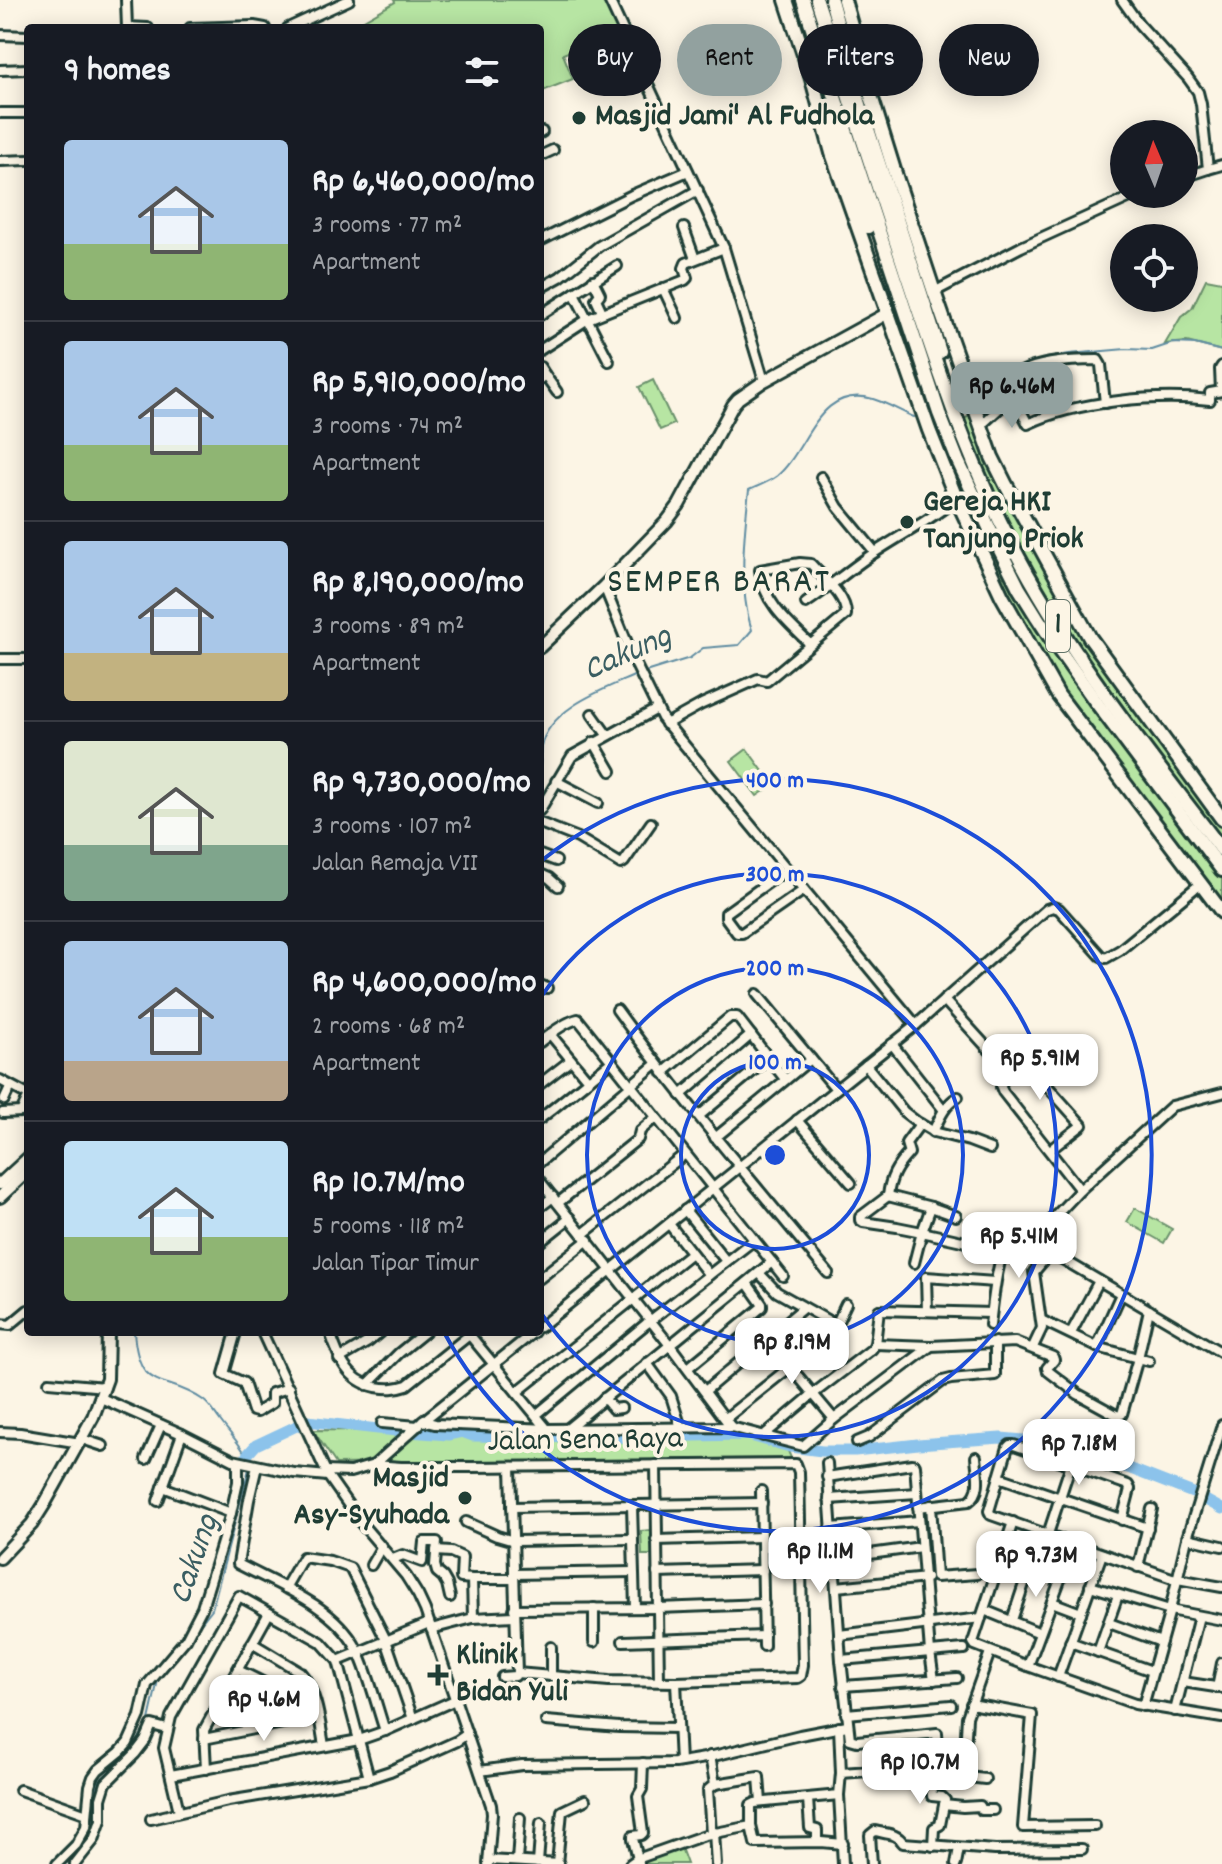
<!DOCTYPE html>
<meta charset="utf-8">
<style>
body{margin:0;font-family:Dekko,sans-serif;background:#20242c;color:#f1f3f6;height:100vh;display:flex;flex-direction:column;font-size:30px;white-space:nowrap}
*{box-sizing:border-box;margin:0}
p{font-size:26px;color:#9ea1a6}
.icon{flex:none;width:44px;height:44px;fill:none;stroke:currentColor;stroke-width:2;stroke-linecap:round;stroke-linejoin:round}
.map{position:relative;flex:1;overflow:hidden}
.side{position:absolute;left:24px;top:24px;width:520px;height:1312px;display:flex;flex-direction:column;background:#171b24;border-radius:8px;box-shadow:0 4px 20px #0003}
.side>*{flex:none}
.banner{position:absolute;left:568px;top:24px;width:534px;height:72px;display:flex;gap:16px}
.needle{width:52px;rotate:358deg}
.buttons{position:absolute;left:1110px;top:120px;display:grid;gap:16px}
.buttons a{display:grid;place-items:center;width:88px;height:88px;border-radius:50%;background:#171b24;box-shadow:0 4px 20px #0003;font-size:40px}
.price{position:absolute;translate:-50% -68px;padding:0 18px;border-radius:16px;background:#fff;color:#222;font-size:26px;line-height:52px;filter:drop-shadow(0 2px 4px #0008)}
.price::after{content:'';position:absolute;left:50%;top:48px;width:24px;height:18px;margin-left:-12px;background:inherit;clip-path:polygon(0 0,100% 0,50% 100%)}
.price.current{background:#92a19f;color:#111}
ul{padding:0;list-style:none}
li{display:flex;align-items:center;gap:24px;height:200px;padding:0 40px}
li+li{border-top:2px solid #363941}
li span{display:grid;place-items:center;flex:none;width:224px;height:160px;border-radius:8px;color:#555}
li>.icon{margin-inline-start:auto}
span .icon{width:96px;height:96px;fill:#fffc;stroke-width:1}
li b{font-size:34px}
h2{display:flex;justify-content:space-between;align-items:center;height:96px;padding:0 40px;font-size:34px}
.chip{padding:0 28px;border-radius:36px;background:#171b24;box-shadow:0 4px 20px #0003;font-size:28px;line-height:72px}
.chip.current{background:#92a19f;color:#111}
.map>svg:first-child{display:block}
</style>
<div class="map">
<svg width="1222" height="1864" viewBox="0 0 1222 1864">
<rect width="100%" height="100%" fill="#fcf5e5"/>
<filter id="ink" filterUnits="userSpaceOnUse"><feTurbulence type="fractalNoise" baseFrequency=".0125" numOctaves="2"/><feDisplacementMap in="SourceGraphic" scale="16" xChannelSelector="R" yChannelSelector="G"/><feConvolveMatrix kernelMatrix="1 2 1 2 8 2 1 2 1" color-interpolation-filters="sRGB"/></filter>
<g filter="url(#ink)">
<g fill="#b7e5a3" stroke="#6b916c" stroke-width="2">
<polygon points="394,0 608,0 622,30 563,54 573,79 540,92 540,28 350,28 395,2"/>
<polygon points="1206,279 1222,282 1222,351 1187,342 1165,344 1181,317 1192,308"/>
<polygon points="653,380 674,424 660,430 639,387"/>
<polygon points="972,415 1090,638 1222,819 1222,850 1156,763 1008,538 961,420"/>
<polygon points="954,451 1019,588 1222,870 1222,912 1049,681 939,456"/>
<polygon points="747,749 773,785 757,796 731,761"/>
<polygon points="1135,1208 1172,1229 1164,1243 1127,1222"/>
<polygon points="734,1429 786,1446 791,1458 336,1464 313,1430 545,1432"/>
<polygon points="651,1530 652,1555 642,1555 641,1531"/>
<polygon points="680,1845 687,1864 643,1864 642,1861"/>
</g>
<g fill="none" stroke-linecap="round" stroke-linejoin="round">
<g stroke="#608da2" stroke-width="2">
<polyline points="1034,363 1042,359 1069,354 1126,349 1152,350 1173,343 1195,344 1222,351"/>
<polyline points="979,408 1007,384"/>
<path d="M642 673 690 658 703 648 739 645 752 630C738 588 744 534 749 490 758 486 769 482 777 476 808 450 818 383 873 399 887 403 900 411 914 417"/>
<path d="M540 766C541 760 540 753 541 747 549 708 605 689 636 675"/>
<path d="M134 1332C139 1395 165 1373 203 1400 210 1405 214 1412 219 1419 228 1432 241 1444 248 1459"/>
<polyline points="194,1632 212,1609 250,1465"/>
<polyline points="66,1864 81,1845 92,1827 98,1782 134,1748 149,1720 158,1680 174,1659"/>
</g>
<polyline stroke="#8cc3eb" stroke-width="11" points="247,1455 256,1445 307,1421 396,1431 448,1435 462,1432 473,1436 584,1438 747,1435 790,1447 822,1451 855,1451 918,1444 1001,1438 1046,1442 1131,1469 1193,1493 1222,1509"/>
<defs>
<g id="minor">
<polyline points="126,0 127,28"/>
<polyline points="609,0 724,248 764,381"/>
<polyline points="1122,0 1139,24 1188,78 1198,92 1201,104 1208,169 1184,177"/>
<polyline points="127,27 148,28"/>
<polyline points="190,28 254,26 265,28"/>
<polyline points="288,28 349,0"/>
<polyline points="0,35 28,36"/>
<polyline points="0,70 28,69"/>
<polyline points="0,113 28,113"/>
<polyline points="540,133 542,132"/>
<polyline points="540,156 553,150"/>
<polyline points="0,161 28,160"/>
<polyline points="1208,169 1222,165"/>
<polyline points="684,228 695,259"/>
<polyline points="540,241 632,195 688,171"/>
<polyline points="593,280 600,294 596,299 602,312"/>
<polyline points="540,288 560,277 599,246 698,190"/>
<polyline points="663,288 677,318"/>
<polyline points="934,292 1021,247 1137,194"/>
<polyline points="574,293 609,361"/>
<polyline points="540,315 617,266"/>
<polyline points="540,350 588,319 685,280 687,278 684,268 686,263 724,248"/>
<polyline points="540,367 545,375 540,379"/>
<polyline points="545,375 557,392"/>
<polyline points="1221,391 1220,369 1222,366"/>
<path d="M1013 396 1028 424C1076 401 1157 394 1210 400V393L1222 391"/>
<path d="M980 426 1013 396C1013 392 1011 387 1012 383 1018 361 1080 360 1098 360L1101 365 1105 403"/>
<polyline points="821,477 838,507 875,552"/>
<polyline points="604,586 636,665 662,718 916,1025"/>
<path d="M806 603C830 587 852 567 877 551 903 534 932 519 956 499"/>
<polyline points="0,659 28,659"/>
<polyline points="592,714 607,735"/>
<path d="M666 724 702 704 758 679 767 681 846 615C847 596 823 578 811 564L800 563 760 570C763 602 788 623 810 644"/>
<polyline points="594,742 611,771"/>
<polyline points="556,781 598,803"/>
<polyline points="540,810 572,756 657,709"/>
<polyline points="540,823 578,838 621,864 624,862 651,823"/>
<polyline points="540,855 556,861"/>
<polyline points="787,869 726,913 726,918 737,933 742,933 804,890"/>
<polyline points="540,874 549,878 558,886"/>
<polyline points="540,985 547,988"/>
<polyline points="757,994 836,1089"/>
<polyline points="944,1000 1004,1066 1001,1087 1003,1092 1080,1190"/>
<path d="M617 1010C683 1101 756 1186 828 1273"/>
<polyline points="550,1034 588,1080"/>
<path d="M540 1042C551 1033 565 1022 578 1019L783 1276"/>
<polyline points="892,1044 943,1109"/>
<polyline points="866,1065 904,1112 917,1122 934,1132 969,1141 990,1149"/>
<polyline points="1004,1066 1023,1066 1032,1069 1082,1125 1050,1150"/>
<polyline points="663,1073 730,1017 737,1017 785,1079"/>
<polyline points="0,1080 28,1095"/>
<polyline points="540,1084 571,1060"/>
<polyline points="681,1095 751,1035"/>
<polyline points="4,1100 10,1087"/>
<polyline points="3,1113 21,1112 28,1098"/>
<polyline points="699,1116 769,1058"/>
<polyline points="540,1119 612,1061"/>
<polyline points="797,1120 851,1183"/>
<path d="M933 1132C939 1119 945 1104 958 1097"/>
<polyline points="715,1138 811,1059"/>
<polyline points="540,1162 656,1064"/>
<polyline points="540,1181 669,1344 731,1427"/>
<polyline points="888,1196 860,1217 860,1220 863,1222 897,1227 922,1232 914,1263"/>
<path d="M888 1196C890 1178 896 1167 909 1153L906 1143 920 1124"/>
<polyline points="888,1196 931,1207 956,1216"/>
<polyline points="558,1203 638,1139 640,1131 655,1118"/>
<polyline points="540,1207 553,1197"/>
<polyline points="931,1207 922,1232 1002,1250"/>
<polyline points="685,1210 726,1261"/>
<polyline points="669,1224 709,1275"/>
<polyline points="583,1234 685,1154"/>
<polyline points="1032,1241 1080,1190 1172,1106 1222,1093"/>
<polyline points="540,1242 570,1218"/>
<polyline points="759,1273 777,1292 836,1325"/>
<polyline points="540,1278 588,1240"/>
<polyline points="927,1311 926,1277 995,1282"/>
<polyline points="1041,1320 1097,1347 1149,1361"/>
<polyline points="0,1324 10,1325 28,1310"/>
<path d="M990 1325C994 1293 997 1261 1010 1231L1013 1230 1222 1353"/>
<polyline points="540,1327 916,1025 1047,909 1053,907 1059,909 1101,956 1106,958 1120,950 1200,884"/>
<polyline points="236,1332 224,1374 244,1383 253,1411 257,1412 272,1403 272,1393 289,1388"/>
<polyline points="262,1332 328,1476 361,1523 406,1576 418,1595 425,1610 491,1805 492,1814 488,1864"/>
<path d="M330 1332C338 1357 347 1381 376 1387 388 1389 395 1389 407 1385L473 1332"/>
<polyline points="468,1333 547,1429"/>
<polyline points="1071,1333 1099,1281"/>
<polyline points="875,1344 930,1346"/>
<polyline points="1033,1347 1042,1328 1034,1272 1050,1253"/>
<polyline points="1097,1347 1121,1294"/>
<polyline points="339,1359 368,1342 380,1332"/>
<polyline points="647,1363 671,1396 681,1428"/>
<polyline points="688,1368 762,1307 762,1304 747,1283"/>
<polyline points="798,1376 834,1419"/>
<polyline points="49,1382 105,1387"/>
<polyline points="367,1385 399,1353 425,1332"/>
<polyline points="705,1391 803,1308"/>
<polyline points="517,1392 691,1253"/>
<polyline points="101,1398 182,1434 233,1460 294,1473 328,1476"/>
<polyline points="604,1398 613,1409 621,1408"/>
<polyline points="536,1415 646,1324 754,1240"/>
<polyline points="726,1418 790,1367 836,1325 846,1304"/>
<polyline points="423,1421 435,1424 547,1429 731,1427 803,1446 834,1419 931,1346 1015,1342 1053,1357 1054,1360 1047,1368 1048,1371 1078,1394 1118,1416 1122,1414 1138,1358 1149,1310"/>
<polyline points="382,1423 418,1426"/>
<polyline points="567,1429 772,1262"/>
<polyline points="0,1432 20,1433 80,1443"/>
<polyline points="182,1434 163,1487 231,1513"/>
<polyline points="763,1436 813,1394 872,1349 875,1344 879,1310 991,1313"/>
<polyline points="82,1439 103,1446"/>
<polyline points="857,1442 869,1437 943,1381 951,1379 995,1375 995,1342"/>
<polyline points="146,1459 161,1425"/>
<polyline points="827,1463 841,1660 850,1739 857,1741 937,1733 939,1759"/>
<polyline points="374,1465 401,1467 471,1467 796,1464 799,1472 803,1665 801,1676 798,1678 676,1682 609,1681 517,1673 515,1676 502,1677"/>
<polyline points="656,1465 659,1681"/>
<path d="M257 1466 249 1500 238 1564C280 1586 333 1605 357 1649 368 1671 377 1707 385 1731"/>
<polyline points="511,1467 517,1673"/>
<polyline points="326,1471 350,1472 374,1465 423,1421 534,1332"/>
<polyline points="827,1477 912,1464 915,1465 930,1652 934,1680"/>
<polyline points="999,1477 1148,1528"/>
<polyline points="761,1491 764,1646"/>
<polyline points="829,1499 917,1493"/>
<polyline points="158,1501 163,1487"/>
<polyline points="931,1505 936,1577 977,1574"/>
<polyline points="632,1506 635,1608"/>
<polyline points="512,1507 762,1503"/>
<path d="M918 1507 969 1501C983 1492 977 1472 976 1457"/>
<polyline points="1122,1520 1130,1489 1128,1485 1014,1445 1010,1445 1008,1447 989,1511 991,1515 1172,1578 1222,1587"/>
<polyline points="466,1522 497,1536 514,1541 632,1539"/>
<polyline points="1013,1522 973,1642 975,1645 1028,1666 1135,1704 1222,1718"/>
<polyline points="831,1528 919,1521"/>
<polyline points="1048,1534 1071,1464"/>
<polyline points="1187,1538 1222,1546"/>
<polyline points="656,1540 762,1537"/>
<polyline points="436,1551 451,1552 462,1557 461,1578 472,1579 473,1618"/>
<polyline points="1002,1553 1062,1576"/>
<polyline points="393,1559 403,1555 422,1562 424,1542 437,1542 435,1565 437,1572 443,1577 447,1584 450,1597"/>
<polyline points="833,1559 921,1547"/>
<polyline points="371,1565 382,1546"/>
<polyline points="1138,1567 1152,1509"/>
<polyline points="657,1573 763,1570"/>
<polyline points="514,1574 633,1572"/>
<polyline points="472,1579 514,1579"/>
<polyline points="1090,1586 1170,1610 1222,1620"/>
<polyline points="836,1587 927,1578"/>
<polyline points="285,1588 303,1557 330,1561 350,1568 386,1640 413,1719"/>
<polyline points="1052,1602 1081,1613"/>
<polyline points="594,1608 594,1642"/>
<polyline points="514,1609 658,1608 764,1604"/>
<polyline points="984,1610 1040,1633"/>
<polyline points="1012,1620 1031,1563"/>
<polyline points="1109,1623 1161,1642"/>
<polyline points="431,1629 473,1618 514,1616"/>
<polyline points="839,1635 981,1618"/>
<polyline points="623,1641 764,1636"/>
<polyline points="1070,1642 1152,1671"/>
<path d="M252 1643 300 1672C317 1691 320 1722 324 1746"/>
<polyline points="1098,1652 1118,1595"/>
<polyline points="841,1660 964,1649"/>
<polyline points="338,1661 429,1623"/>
<polyline points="1028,1666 1073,1545"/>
<path d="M238 1670C271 1687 278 1684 287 1722"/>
<polyline points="551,1676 551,1647"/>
<polyline points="1058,1677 1102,1554"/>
<polyline points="676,1682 680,1762"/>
<polyline points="1183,1682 1222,1688"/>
<polyline points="843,1686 957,1678"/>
<polyline points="1217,1688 1222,1663"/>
<polyline points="223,1696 254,1714 258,1728"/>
<polyline points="971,1704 1032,1715 1023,1827 1095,1826"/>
<polyline points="1143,1706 1170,1610 1187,1538 1222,1425"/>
<polyline points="1175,1711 1199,1616"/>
<polyline points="846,1714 951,1705"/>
<polyline points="546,1721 619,1727 678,1728"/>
<polyline points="839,1727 841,1773"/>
<polyline points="204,1739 318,1716"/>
<polyline points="965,1752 968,1777 985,1779"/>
<polyline points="710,1756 715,1784 708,1790 711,1833"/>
<polyline points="930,1761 932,1796 942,1797 945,1800 940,1825 934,1828 933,1846"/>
<polyline points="206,1769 204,1730 269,1613"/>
<polyline points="480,1771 522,1765 675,1763 705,1758 800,1735 847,1726"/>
<polyline points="171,1775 359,1740 385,1731 455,1700"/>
<polyline points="715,1784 759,1777 761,1802"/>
<polyline points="20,1790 87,1814"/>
<polyline points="839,1795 843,1864"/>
<polyline points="808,1799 810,1828 817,1830 817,1842"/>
<polyline points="944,1805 963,1807 980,1806 982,1810 993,1810"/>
<polyline points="179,1811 164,1748 171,1717 239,1596 321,1642 338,1661 369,1778"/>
<polyline points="151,1819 228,1801 369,1778 390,1771 457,1741 467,1734"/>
<polyline points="751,1826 755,1843 821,1842 843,1844"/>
<polyline points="714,1832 716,1864"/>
<polyline points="489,1860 559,1864"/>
<polyline points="517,1861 520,1818"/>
<polyline points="538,1863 541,1823"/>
<polyline points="639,1863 633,1839 633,1836 641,1835 643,1833 638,1796 642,1789 643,1763"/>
<polyline points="57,1864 76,1845 86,1827 90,1786 93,1777 98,1770 120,1752 128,1743 140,1716 147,1685 186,1639 202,1608 231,1513 238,1482 238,1462"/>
<polyline points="75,1864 94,1840 101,1820 101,1799 106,1783 135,1754 145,1741 152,1725 167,1729"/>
<polyline points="557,1864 562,1811 585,1800"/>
<polyline points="630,1864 637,1859 705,1835 751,1826 751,1805 755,1803 839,1795 841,1773 870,1771 958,1757 965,1752 967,1717 990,1652"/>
<path d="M872 1864 870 1835 875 1831C886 1834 897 1833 903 1843L995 1850 1082 1849"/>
<polyline points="956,1864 959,1848"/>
</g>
<g id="major">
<polyline points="540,647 604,586 667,521 679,505 733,405 738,399 764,381 888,313"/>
<polyline points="0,1184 28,1158"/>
<polyline points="0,1197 28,1171"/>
<polyline points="0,1558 32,1524 44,1505 93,1417 107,1379 108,1332"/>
</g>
<g id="highway">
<polyline points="786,0 812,79 832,153 929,430 954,493 1002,596 1058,695 1222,912"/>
<polyline points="803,0 939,413 958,461 993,536 1019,588 1037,617 1052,640 1096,702 1222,870"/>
<path d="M817 0C847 90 876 180 905 270 935 361 966 456 1010 541 1067 653 1146 750 1222 850"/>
<polyline points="831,0 858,98 940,352"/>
<polyline points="844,0 871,96 897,180 934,292 992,457 1006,485 1090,638 1222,819"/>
<polyline points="823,111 831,120 868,227"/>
</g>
</defs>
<use href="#minor" stroke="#1f3d34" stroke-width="14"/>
<use href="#major" stroke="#1f3d34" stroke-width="16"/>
<use href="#highway" stroke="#1f3d34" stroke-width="18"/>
<use href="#minor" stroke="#fcf5e5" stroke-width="8"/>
<use href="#major" stroke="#fcf5e5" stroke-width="10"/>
<use href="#highway" stroke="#fcf5e5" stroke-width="12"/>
</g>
</g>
<g fill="none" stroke="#1d4ed8" stroke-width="4">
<circle cx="775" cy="1155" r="94"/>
<circle cx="775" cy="1155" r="188"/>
<path d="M541 997A282 282 0 1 1 541 1313"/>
<path d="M541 861A376 376 0 1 1 445 1334"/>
</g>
<g fill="#1f3d34" stroke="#fcf5e5" stroke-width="3">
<circle cx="579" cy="118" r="8"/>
<circle cx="907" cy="522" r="8"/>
<circle cx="465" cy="1498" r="8"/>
<path d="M434 1663h8v8h8v8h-8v8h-8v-8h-8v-8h8z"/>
</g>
<g text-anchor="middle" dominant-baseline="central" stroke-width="8" stroke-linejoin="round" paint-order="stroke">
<rect fill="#fcf5e5" stroke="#617469" stroke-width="2" x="1046" y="600" width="24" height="52" rx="6"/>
<g font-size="30" font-weight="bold" fill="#1f3d34">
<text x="1058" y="626">1</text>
</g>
<g font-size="32" font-weight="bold" fill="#1f3d34" stroke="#fcf5e5" text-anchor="start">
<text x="595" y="118">Masjid Jami' Al Fudhola</text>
<text x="923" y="504">Gereja HKI<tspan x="923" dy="37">Tanjung Priok</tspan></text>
<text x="449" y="1480" text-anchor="end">Masjid<tspan x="449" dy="37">Asy-Syuhada</tspan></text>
<text x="456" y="1657">Klinik<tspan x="456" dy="37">Bidan Yuli</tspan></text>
</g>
<g font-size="32" fill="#1f3d34" stroke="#fcf5e5">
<text transform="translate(585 1442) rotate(-1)">Jalan Sena Raya</text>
</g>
<g font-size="34" font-style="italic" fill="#3a5e62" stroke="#fcf5e5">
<text transform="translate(628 655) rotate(-24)">Cakung</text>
<text transform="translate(196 1560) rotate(-71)">Cakung</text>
</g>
<g font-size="36" letter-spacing="2" fill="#1f3d34" stroke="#fcf5e5">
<text x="719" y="584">SEMPER BARAT</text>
</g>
</g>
<circle cx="775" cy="1155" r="12" fill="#1d4ed8" stroke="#fcf5e5" stroke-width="4"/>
<g font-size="24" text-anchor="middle" font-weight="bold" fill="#1d4ed8" stroke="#fcf5e5" stroke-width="8" stroke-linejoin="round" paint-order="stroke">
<text x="775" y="787">400 m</text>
<text x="775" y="881">300 m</text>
<text x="775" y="975">200 m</text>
<text x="775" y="1069">100 m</text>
</g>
</svg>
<div class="buttons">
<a><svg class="needle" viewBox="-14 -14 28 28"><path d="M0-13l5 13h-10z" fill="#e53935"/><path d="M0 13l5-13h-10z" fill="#9ea1a6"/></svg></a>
<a><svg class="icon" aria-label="locate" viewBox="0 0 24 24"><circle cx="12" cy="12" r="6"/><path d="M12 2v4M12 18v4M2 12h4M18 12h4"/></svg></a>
</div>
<b class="price current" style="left:1012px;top:430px">Rp 6.46M</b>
<b class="price" style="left:1040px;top:1102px">Rp 5.91M</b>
<b class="price" style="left:1019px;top:1280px">Rp 5.41M</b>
<b class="price" style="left:792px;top:1386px">Rp 8.19M</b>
<b class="price" style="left:1079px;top:1487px">Rp 7.18M</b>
<b class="price" style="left:820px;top:1595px">Rp 11.1M</b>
<b class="price" style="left:1036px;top:1599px">Rp 9.73M</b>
<b class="price" style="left:264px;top:1743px">Rp 4.6M</b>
<b class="price" style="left:920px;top:1806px">Rp 10.7M</b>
<div class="banner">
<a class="chip">Buy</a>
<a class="chip current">Rent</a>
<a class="chip">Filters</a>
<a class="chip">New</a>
</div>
<section class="side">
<h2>9 homes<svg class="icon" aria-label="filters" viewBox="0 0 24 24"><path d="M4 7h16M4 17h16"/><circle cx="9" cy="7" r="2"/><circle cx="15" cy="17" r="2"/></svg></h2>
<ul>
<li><span style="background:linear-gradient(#a9c7e8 65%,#8fb573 0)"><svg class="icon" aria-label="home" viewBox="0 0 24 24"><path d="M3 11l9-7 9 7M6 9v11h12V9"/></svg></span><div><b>Rp 6,460,000/mo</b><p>3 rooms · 77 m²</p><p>Apartment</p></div></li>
<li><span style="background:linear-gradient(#a9c7e8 65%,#8fb573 0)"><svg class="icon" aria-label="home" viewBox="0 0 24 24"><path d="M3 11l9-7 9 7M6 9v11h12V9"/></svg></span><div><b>Rp 5,910,000/mo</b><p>3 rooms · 74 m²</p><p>Apartment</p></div></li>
<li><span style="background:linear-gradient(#a9c7e8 70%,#c2b280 0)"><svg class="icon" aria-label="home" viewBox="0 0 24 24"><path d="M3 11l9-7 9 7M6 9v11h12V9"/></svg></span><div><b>Rp 8,190,000/mo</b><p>3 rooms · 89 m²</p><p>Apartment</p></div></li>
<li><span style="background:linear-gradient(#dfe7d0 65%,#7fa58c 0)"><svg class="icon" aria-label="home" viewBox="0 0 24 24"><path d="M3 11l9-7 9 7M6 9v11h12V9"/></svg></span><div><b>Rp 9,730,000/mo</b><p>3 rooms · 107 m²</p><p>Jalan Remaja VII</p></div></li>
<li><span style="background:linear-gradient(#a9c7e8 75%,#b9a48a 0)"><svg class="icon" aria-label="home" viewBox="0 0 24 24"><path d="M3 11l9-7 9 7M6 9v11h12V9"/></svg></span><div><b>Rp 4,600,000/mo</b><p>2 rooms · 68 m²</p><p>Apartment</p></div></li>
<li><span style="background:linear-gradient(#bfe0f5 60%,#8fb573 0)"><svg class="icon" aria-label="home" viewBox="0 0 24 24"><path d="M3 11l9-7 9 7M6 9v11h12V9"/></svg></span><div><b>Rp 10.7M/mo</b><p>5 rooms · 118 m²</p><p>Jalan Tipar Timur</p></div></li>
</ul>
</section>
</div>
